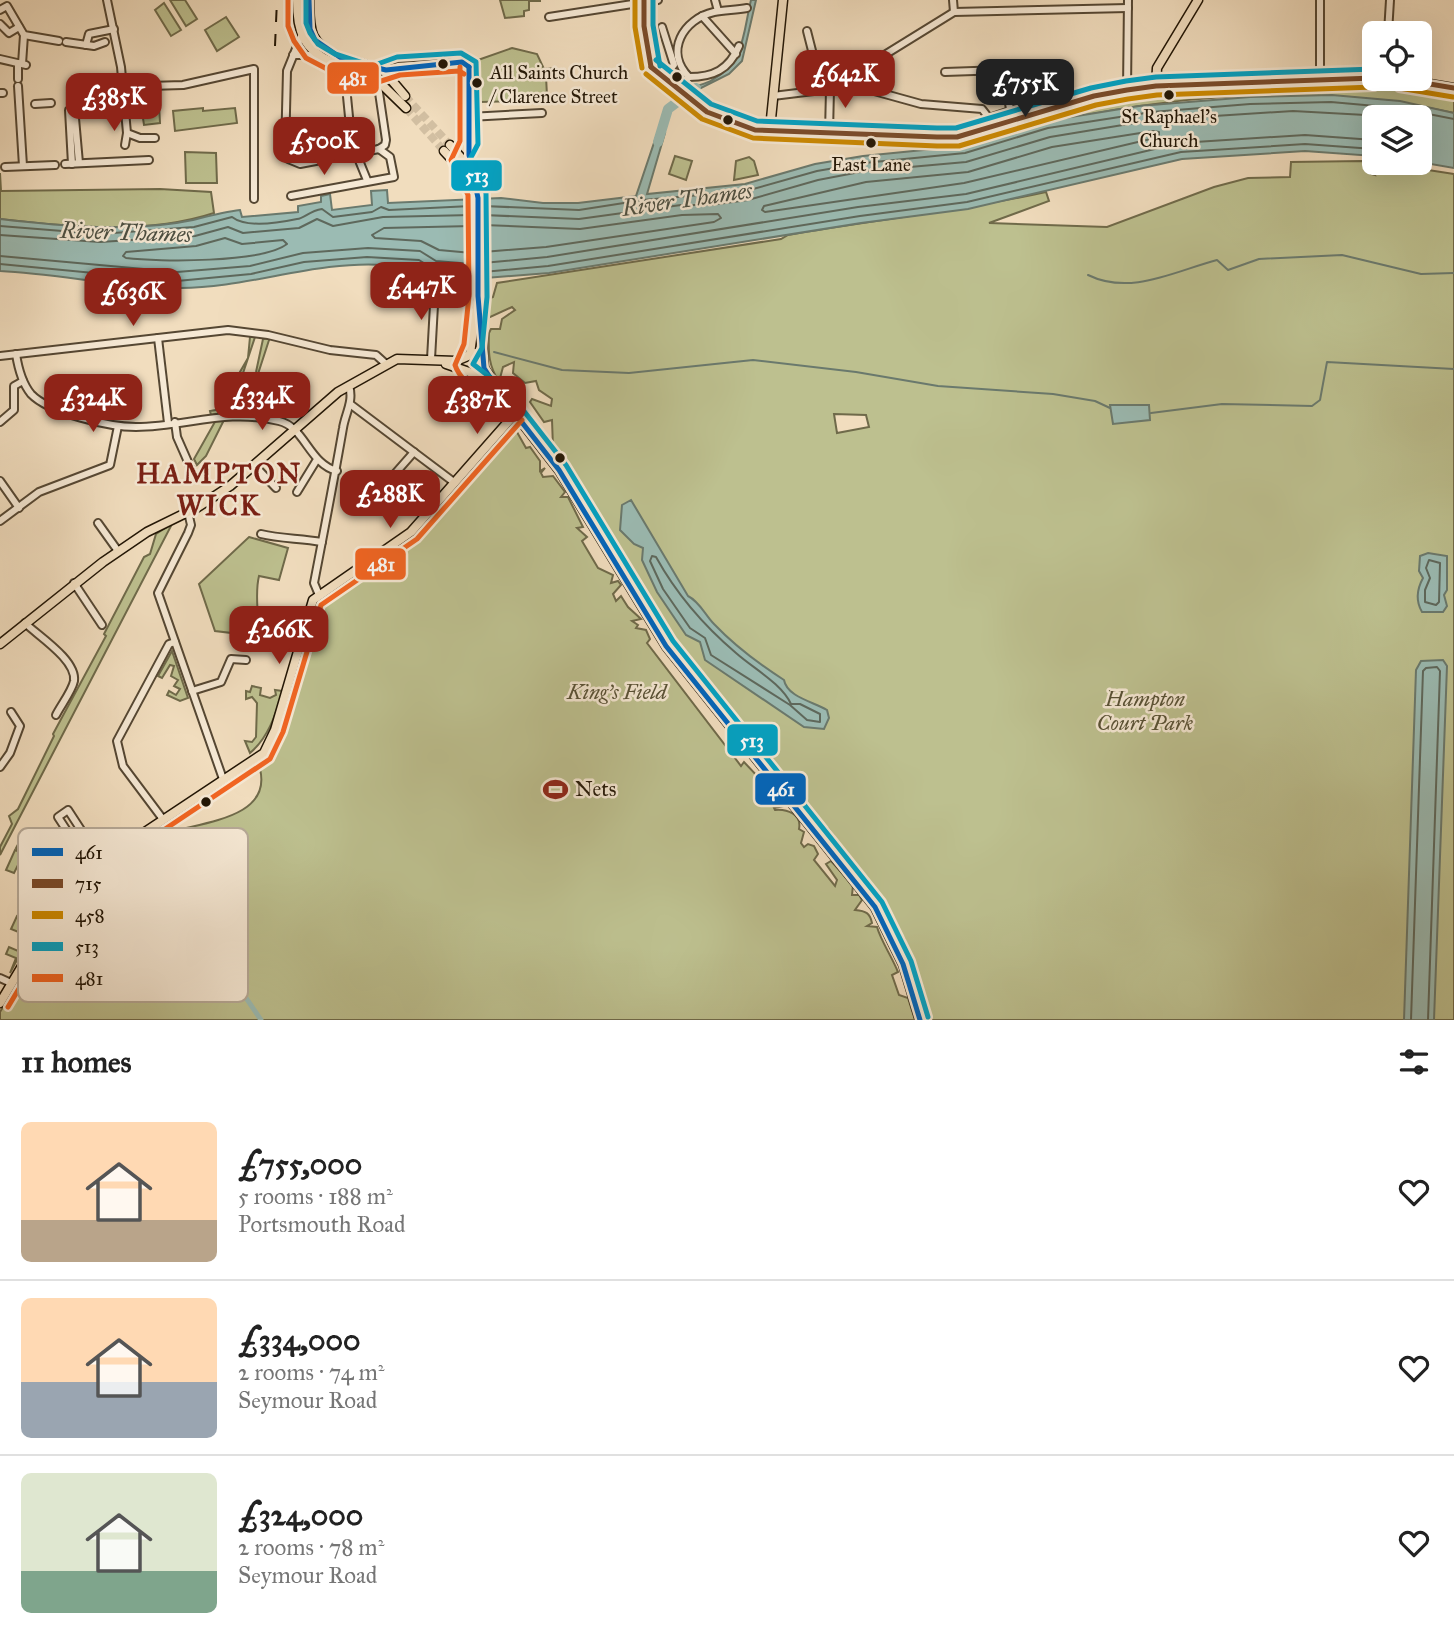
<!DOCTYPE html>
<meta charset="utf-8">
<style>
body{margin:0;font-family:"IM FELL Great Primer",serif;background:#f6f6f6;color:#222;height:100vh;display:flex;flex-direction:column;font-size:26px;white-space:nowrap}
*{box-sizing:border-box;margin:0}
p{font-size:23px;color:#767676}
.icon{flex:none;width:38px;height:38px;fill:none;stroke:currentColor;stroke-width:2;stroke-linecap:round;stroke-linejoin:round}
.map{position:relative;height:1020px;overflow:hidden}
.details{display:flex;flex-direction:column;background:#fff;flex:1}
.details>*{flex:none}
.buttons{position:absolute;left:1362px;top:21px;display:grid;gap:14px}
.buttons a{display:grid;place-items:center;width:70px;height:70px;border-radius:10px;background:#fff;box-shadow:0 7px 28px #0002;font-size:35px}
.price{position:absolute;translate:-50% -60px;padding:0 16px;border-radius:14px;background:#8f2418;color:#fff;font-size:23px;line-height:46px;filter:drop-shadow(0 2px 4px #0008)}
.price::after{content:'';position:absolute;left:50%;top:42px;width:21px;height:16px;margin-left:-10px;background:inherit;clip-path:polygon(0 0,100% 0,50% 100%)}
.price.selected{background:#222;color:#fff}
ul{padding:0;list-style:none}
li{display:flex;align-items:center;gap:21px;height:175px;padding:0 21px}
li+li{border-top:2px solid #e0e0e0}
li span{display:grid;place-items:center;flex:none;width:196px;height:140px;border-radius:10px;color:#555}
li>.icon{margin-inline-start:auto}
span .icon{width:84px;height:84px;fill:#fffc;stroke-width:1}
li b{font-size:30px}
h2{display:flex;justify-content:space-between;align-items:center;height:84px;padding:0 21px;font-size:30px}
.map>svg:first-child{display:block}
</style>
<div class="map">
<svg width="1454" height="1020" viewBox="0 0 1454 1020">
<rect width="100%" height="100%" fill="#f1ddbe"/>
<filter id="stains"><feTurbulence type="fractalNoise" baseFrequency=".00286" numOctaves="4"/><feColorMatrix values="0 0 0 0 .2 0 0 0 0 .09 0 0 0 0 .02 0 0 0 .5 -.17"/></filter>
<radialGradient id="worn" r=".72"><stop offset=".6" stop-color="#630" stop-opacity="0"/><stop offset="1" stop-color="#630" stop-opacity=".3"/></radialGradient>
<g fill="#bdc08f" stroke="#6f6a4a" stroke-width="2" fill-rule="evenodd">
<polygon points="170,0 185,0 197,19 186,26"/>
<polygon points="500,0 540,0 540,1 529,1 529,10 524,11 524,16 505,18"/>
<polygon points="164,3 181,30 171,36 155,10"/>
<polygon points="226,17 239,37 217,51 205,30"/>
<polygon points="512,48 537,54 544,69 556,68 558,73 546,76 547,96 521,101 480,102 478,60"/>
<path d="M1363 84 1397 85 1454 96V113C1302 79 1131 97 983 140V137L1086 104 1121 98 1178 90Z"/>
<polygon points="159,104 160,123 144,125 141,105"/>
<polygon points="203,108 203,111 235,108 237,123 175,131 173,111"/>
<polygon points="185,152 216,153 217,183 186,183"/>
<polygon points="675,156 692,161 686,180 669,174"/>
<polygon points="749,157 754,161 758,175 734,180 736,161"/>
<path d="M1363 161 1367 162 1371 174 1375 175 1370 161 1454 174V1020H930L924 997 916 995 910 972 912 967 906 965 903 955 907 946 904 938 897 940 883 914 890 912 872 893 876 890C867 878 858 874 847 862L850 857 845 850 833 849 834 836 828 828H818L767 761 756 751 755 745 729 719 726 709 655 617 573 473H567L553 447 552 420 544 422 530 402 532 399 551 406 552 399 539 390 536 381 525 383 513 373 514 362 503 367 499 382C489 366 488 354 489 333L491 329H500L502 319 515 310 512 307 488 318V299L493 297 497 283 781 239 788 235C874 220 961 211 1046 192L1049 201 989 223 1107 227 1214 187 1248 178 1290 177 1291 162ZM834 414 866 415 869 427 837 433Z"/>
<path d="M0 173 1 191 160 189 211 192 214 213C147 235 68 227 0 219Z"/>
<polygon points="250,337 255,337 233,403 228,412 211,415 210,411 221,409 226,402 227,385 233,384 248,358"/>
<polygon points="270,337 246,411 242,411 256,372 263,339"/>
<polygon points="216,420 224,420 206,456 197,465 194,459"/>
<path d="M513 425 526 448 530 447 540 461V471L545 468 541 473 543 477 553 476 565 492 561 497H568L583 527 577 528 587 537 582 541 598 568 613 575 611 583 618 581 621 585 613 594 616 601 621 596 628 607 641 619 632 621 638 625 636 628 646 630 650 639 647 643 741 766 744 762 759 778 765 777 783 802 784 806 774 808 775 810C787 809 802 814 799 829L804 832 801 843 804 847 808 844 814 846 818 854 814 860 835 886 837 880 826 864 831 861 853 885 852 895H859L862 900 855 910C866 911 870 913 872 923L867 926 877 927C881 941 891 955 898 972L892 975 899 995 908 998 915 1020H0V1012L45 936 56 900 69 886 123 851 131 853C140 847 149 840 159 836 192 822 273 822 260 769L270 761 274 750 317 602 323 607 325 605 321 599 417 536Z"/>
<polygon points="170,525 171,526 0,855 0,847 12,824 9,816 18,809 54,736 53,734 106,636 104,634 144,557 150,554 156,534"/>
<path d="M249 537 288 548 279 580 259 576C254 596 260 613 257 636L215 631 199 584Z"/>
<polygon points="172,651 188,698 180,701 167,695 169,691 176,695 180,689 174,686 178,680 171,676 174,666 170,665 162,678 158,676"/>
<path d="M252 686 261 688 260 695 270 698 276 695 275 690 283 691C276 713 269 737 250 753L245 741 252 742 256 737 257 703 252 697 246 699V691L250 692Z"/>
<polygon points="23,835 39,853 38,859 32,858 47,871 44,874 41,869 21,859 14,873 6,870 15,850 30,856 16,848"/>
<polygon points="17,916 34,923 33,930 10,973 16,958 6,954 9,947 18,951 26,935 11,929"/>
</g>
<g fill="#9bbbb3" stroke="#6a796d" stroke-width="2">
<path d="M751 0H756L742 61 729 74 695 91 692 88C698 85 706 84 712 80 745 62 743 33 751 0Z"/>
<path d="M1332 95 1400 101 1454 113V168L1419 162V117H1374V156L1305 151 1182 159 968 209 861 223 549 273 460 280 440 276 438 279 419 267 394 265 396 279H392L391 302 377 301 376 270H384L385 265C314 260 247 289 177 288 117 287 59 274 0 271V219C60 226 133 233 193 220 209 216 224 212 240 210L242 217 298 212V206L321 202V196L330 194 332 210 372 205 371 191 387 190 388 203 501 198 543 203H578L636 196 658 131 665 133 647 194 745 184 815 164 863 156 964 146 1046 121 1139 106 1250 97Z"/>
<polygon points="1110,405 1149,405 1150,420 1113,424"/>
<path d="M631 500 688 596C700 602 705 615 714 624 735 646 759 664 784 680 787 697 814 702 827 710L829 718 824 729 804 727 705 660 700 642 686 635 657 592 642 560 643 548 634 544 620 530 622 505Z"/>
<path d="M1428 553 1447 556V590L1444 595 1447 606 1443 612H1422C1415 600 1417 589 1423 578L1419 571 1420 556Z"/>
<polygon points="1443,660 1447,666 1434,1020 1404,1020 1416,670 1421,661"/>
</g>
<polygon fill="#f1ddbe" points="488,195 489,278 492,282 467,283 470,279 469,196"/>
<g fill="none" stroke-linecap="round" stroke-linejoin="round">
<g stroke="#5e685c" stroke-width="2">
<polygon points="1153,131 1159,132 1159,137 964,183 765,212 762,210 764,206 866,182 968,172 1052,147"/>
<polyline points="483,206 579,210 643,200 746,191 817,171 864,163 965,153 1048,128 1152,112 1250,104 1331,102 1398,108 1454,119"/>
<polyline points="483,215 579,219 681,205 710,205 748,200 818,180 865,171 966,162 1050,137 1153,120 1293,111 1402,117"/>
<polyline points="483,225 580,229 682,215 718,214 721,218 714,222 546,247 483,252"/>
<path d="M0 226 100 234 194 227 232 217C246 228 278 223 297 219 305 218 309 211 322 209L333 217 372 212 381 207 389 210 471 206"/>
<polyline points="472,226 384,228 372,235 375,238 421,241 439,250 472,253"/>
<polyline points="0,235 100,242 195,236 228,227 243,233 299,228 317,219 333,226 383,217 472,215"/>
<path d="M225 238 242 244 283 240 287 244C263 263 158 262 126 258L123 256 126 252 196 246Z"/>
<polyline points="0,256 177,272 250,266 303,253 368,248 420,251 436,261 472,264"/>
<polyline points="483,263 547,257 858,207 966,194 1180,143 1305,135 1374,140"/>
<polyline points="0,264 177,281 251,274 304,262 367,257 419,260 435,270 472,272"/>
<polyline points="483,272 548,266 860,216 967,202 1181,152 1305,144 1374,149"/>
<path d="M652 556 656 557C677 595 703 625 736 653 754 669 781 683 791 704H800L820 714V722L807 720 790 705 711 655 705 638 690 628 663 589 650 561Z"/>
<polygon points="1429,560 1440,563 1439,602 1436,605 1425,602 1425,590 1430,578 1426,568"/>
<polyline points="1411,1020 1423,671 1426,668 1437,667 1440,671 1428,1020"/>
</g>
<g stroke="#6a796d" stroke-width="2">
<path d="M1088 275C1131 296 1175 271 1217 260L1228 270 1259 259 1342 255 1421 274 1454 273"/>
<polyline points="494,352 562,370 629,373 753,360 856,372 938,386 1053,394 1095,401 1110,408"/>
<polyline points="1151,413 1222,404 1312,406 1320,400 1327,362 1454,369"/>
</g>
<polyline stroke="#9bbbb3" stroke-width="5" points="124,897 194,929 215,952 261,1020"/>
<polyline stroke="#9bbbb3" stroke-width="10" points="658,142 668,109 696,88"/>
<g stroke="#d2bfa2" stroke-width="8" stroke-dasharray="8 4" stroke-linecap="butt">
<polyline points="405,96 450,145"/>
<polyline points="406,108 444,151"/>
</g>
<defs>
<g id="minor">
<polyline points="107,0 121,67 127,133 140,138 155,138"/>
<polyline points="304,0 304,29 287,71 285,152 288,159 300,164 379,149"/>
<path d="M644 0V26L651 67C683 89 729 141 771 128"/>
<polyline points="715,0 718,11"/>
<polyline points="953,0 954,12"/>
<polyline points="1320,0 1320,79"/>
<polyline points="0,10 7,6 24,35 59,41"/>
<polyline points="702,16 736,54"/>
<polyline points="549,17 658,0"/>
<polyline points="0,24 9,33 19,27"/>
<polyline points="662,27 674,65 664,75"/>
<polyline points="807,31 822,90"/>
<polyline points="1388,33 1390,0"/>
<polyline points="66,42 94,46 105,42"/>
<polyline points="86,45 89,34 114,29"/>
<polyline points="293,55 309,55 330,66"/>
<polyline points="0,59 26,65"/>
<polyline points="878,59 954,12 1128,8"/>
<polyline points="22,64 24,35"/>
<polyline points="344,66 351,137"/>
<polyline points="380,72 398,66 462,62 467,65 470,167"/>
<polyline points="945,72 1003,70 1010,109"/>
<path d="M689 77C664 52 683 19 714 12 725 10 736 10 747 8"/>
<polyline points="850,78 856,86 921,104 982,109 989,118"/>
<polyline points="18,79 18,63"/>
<polyline points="377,79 386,140 385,145 379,149"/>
<polyline points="123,83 149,86 183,85 254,69 254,199"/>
<polyline points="18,86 23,166"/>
<path d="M679 88 689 77C713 77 729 70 739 46"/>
<polyline points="1127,90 1128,0"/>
<polyline points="0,93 3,93"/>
<polyline points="102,96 102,113 109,113"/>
<polyline points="773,96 830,89 861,71"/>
<polyline points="35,104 51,103"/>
<polyline points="469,117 542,113"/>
<polyline points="989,118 1052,97 1054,108"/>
<polyline points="829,133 830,89"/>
<polyline points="125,145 127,133"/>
<polyline points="356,153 367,180"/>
<polyline points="65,164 149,160"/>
<polyline points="72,164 69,110 74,107 79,163"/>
<polyline points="5,167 55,165"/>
<polyline points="291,196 394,177 390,157 379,149"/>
<polyline points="158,338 168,423"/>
<path d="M16 354C18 367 22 383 31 394 49 413 110 427 136 427 186 427 226 408 279 421 305 427 309 464 337 471"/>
<polyline points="0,356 228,330 268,335 330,350 376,355 386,364"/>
<polyline points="431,359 435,287"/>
<polyline points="350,404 455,483"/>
<polyline points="0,422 14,410 14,386 23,381"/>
<polyline points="175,422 177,437 192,471"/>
<polyline points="255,466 276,488"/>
<polyline points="376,478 385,485 414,452"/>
<polyline points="0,481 19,508"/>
<polyline points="297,492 316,461"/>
<polyline points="188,512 191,525 188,533 158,593 223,779"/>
<polyline points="0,521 39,492 110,465 118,426"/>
<polyline points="98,523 118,551"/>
<path d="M261 534C281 539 300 538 322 542"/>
<polyline points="74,583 102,625"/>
<path d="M319 595 314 583C324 531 334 480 343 428 345 414 354 401 349 386"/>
<path d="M25 623C37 635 77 660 74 681 72 691 61 705 56 715"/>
<polyline points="192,691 221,682 231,659 246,660"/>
<polyline points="0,767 10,753 20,726 11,712"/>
<polyline points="162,818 123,766 117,741 169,644 175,642"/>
<polyline points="81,835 99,861"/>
<polyline points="49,858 83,833 68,810 58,817 73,840"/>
<polyline points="27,887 25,892 47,903"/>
<polyline points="0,978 11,983"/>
</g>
<g id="major">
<path d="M297 0C297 30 303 50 332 62"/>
<path d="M309 0C310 30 308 41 337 56"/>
<polyline points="783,0 771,119 771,128 783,133 957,137 1094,96 1156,86 1374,78"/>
<polyline points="339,57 383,70 405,96"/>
<polyline points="335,63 372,75 406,108"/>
<polyline points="1400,79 1454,88"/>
<polyline points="1156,86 1157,68 1198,0"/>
<polyline points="450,145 470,168 477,193 478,296 484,368 503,398 559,470 666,646 875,907 903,964 920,1020"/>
<polyline points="444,151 474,183"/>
<polyline points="470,354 477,302"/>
<polyline points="446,364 472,373 500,396"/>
<polyline points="0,644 103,562 147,532 198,507 230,486 338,392 397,359 456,361 475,353 482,357"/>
<polyline points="0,1003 34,946 47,903 59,889 264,753 275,730 313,600 411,532 515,414"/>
</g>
</defs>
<use href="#minor" stroke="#554733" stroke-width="10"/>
<use href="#major" stroke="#211505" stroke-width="11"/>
<use href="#minor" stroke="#f6e9d5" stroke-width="6"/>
<use href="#major" stroke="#f1ddbe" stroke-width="8"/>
<polyline stroke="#211505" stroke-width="2" stroke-dasharray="12 12" stroke-linecap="butt" points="275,46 277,0"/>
<defs>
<g id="bus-1">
<polyline points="309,0 310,29 315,40 344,60 386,70 462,62 469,67"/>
<polyline points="469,67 469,155 478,198 478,296 484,368 503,398 559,470 666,646 875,907 903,964 920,1020"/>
</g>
<g id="bus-2">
<polyline points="644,0 644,26 651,67"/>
<polyline points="651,67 707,112 755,130 937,137 957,137 1094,96 1127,90 1156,86 1374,78"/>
<polyline points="1400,79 1454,88"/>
</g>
<g id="bus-3">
<polyline points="635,0 635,27 642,68"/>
<polyline points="646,74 702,119 753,138 937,146 959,146 1096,105 1128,99 1157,95 1374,87"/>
<polyline points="1399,88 1453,97"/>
</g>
<g id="bus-4">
<polyline points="306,0 306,23 310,33 318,44 335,54 372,66 397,57 461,53 476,62 478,144 469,161 486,193 487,297 482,348 473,364 509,392 566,465 673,641 882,902 911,961 928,1017"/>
<polyline points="653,0 653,25 660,66"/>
<polyline points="656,60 711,104 757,121 937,128 956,128 1091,88 1126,81 1156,77 1374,69"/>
</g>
<g id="bus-5">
<polyline points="288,0 288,26 294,41 306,58 329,70 372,84 400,75 459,71 464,74"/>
<path d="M460 67V141L451 160 468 195 469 296 464 344 455 365C462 387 494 400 508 419"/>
<polyline points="8,1007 42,950 55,907 65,896 270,759 283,732 321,605 417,539 522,420"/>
</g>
</defs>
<use href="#bus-1" stroke="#f6e9d5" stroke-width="10"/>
<use href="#bus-2" stroke="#f6e9d5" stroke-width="10"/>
<use href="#bus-3" stroke="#f6e9d5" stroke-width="10"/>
<use href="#bus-4" stroke="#f6e9d5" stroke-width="10"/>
<use href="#bus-5" stroke="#f6e9d5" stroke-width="10"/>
<use href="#bus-1" stroke="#0065bd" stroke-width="5"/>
<use href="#bus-2" stroke="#7a4b2a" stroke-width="5"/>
<use href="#bus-3" stroke="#cc8901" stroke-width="5"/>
<use href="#bus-4" stroke="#02a2c4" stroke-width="5"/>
<use href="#bus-5" stroke="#f26522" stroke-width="5"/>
</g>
<defs>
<symbol id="stadium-bare" viewBox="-9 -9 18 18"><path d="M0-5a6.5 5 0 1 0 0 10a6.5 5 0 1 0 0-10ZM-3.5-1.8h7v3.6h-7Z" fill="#8f2418" stroke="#f6e9d5" stroke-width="2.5" paint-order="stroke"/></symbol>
</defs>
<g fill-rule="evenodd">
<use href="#stadium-bare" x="538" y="772" width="35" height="35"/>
</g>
<g fill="#211505" stroke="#f6e9d5" stroke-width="2.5">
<circle cx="443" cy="64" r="6"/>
<circle cx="677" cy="77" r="6"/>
<circle cx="477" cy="83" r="6"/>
<circle cx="1169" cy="95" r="6"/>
<circle cx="728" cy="120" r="6"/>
<circle cx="871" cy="143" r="6"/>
<circle cx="560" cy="458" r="6"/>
<circle cx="206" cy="802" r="6"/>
</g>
<g text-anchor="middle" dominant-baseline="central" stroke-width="5" stroke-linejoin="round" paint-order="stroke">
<g font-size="19" fill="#211505" stroke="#f6e9d5">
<text x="490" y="72" text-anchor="start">All Saints Church<tspan x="490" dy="24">/ Clarence Street</tspan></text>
<text x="1169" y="116">St Raphael's<tspan x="1169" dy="24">Church</tspan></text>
<text x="871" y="164">East Lane</text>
</g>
<g font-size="21" font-style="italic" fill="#585135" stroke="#f6e9d5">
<text x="617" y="692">King's Field</text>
<text x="1145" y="699">Hampton<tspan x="1145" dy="24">Court Park</tspan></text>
</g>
<g font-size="21" fill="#211505" stroke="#f6e9d5" text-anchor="start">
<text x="575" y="789">Nets</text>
</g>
<g font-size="23" font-style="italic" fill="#4c4f42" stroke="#f6e9d5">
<text transform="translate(687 199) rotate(-8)">River Thames</text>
<text transform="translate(126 232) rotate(2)">River Thames</text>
</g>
<g font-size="28" font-weight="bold" letter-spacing="2" fill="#7a1f14" stroke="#f6e9d5">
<text x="219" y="473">HAMPTON<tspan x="219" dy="32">WICK</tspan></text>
</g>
</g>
<rect x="18" y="828" width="230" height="174" rx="10" fill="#f6e9d5" stroke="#b6a997" stroke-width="2"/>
<rect x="32" y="848" width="31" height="8" fill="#0065bd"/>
<rect x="32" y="879" width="31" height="9" fill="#7a4b2a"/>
<rect x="32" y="911" width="31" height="8" fill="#cc8901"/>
<rect x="32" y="942" width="31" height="9" fill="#02a2c4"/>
<rect x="32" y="974" width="31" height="8" fill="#f26522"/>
<g font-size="19" fill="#211505">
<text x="75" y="859">461</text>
<text x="75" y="890">715</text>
<text x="75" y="922">458</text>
<text x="75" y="953">513</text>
<text x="75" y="985">481</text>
</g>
<g stroke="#f6e9d5" stroke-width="2.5">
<rect x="326" y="61" width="54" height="34" rx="7" fill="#f26522"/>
<rect x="450" y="159" width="53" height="33" rx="7" fill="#02a2c4"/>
<rect x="354" y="547" width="53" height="34" rx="7" fill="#f26522"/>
<rect x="726" y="723" width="53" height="34" rx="7" fill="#02a2c4"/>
<rect x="754" y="772" width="53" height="34" rx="7" fill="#0065bd"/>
</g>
<g font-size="19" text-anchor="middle" font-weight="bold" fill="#fff">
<text x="353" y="85">481</text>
<text x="477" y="182">513</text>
<text x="381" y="571">481</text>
<text x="752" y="747">513</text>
<text x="781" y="796">461</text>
</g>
<rect width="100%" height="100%" filter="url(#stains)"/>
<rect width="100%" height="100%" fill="url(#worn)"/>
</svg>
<div class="buttons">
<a><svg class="icon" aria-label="locate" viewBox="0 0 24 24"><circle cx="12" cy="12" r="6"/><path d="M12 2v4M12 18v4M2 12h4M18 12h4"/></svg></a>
<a><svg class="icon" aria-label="layers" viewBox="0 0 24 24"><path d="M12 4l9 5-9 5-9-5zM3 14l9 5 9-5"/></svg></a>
</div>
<b class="price" style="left:845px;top:110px">£642K</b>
<b class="price selected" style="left:1025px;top:119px">£755K</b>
<b class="price" style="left:114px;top:133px">£385K</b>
<b class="price" style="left:324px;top:177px">£500K</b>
<b class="price" style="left:421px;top:322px">£447K</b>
<b class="price" style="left:133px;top:328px">£636K</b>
<b class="price" style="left:262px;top:432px">£334K</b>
<b class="price" style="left:93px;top:434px">£324K</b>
<b class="price" style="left:477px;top:436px">£387K</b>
<b class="price" style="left:390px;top:530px">£288K</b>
<b class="price" style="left:279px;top:666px">£266K</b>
</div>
<section class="details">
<h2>11 homes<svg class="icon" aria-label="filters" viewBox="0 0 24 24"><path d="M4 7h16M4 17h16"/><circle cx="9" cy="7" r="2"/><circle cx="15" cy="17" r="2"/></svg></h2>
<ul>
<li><span style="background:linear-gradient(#ffd9b3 70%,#b9a48a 0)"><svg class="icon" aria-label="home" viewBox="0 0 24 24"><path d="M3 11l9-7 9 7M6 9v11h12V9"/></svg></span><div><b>£755,000</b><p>5 rooms · 188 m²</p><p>Portsmouth Road</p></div><svg class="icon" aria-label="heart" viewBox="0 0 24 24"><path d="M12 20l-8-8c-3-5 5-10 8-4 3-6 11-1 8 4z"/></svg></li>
<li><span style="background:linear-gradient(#ffd9b3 60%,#9aa5b1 0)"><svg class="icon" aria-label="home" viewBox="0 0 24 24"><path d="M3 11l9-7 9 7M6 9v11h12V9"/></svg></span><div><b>£334,000</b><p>2 rooms · 74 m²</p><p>Seymour Road</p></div><svg class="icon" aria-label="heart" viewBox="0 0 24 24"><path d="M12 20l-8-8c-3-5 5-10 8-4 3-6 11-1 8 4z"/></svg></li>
<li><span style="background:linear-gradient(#dfe7d0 70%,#7fa58c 0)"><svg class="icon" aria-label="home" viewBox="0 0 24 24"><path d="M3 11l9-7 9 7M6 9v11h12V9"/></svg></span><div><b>£324,000</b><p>2 rooms · 78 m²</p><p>Seymour Road</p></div><svg class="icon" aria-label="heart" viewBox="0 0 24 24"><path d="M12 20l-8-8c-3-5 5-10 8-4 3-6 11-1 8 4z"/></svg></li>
</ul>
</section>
